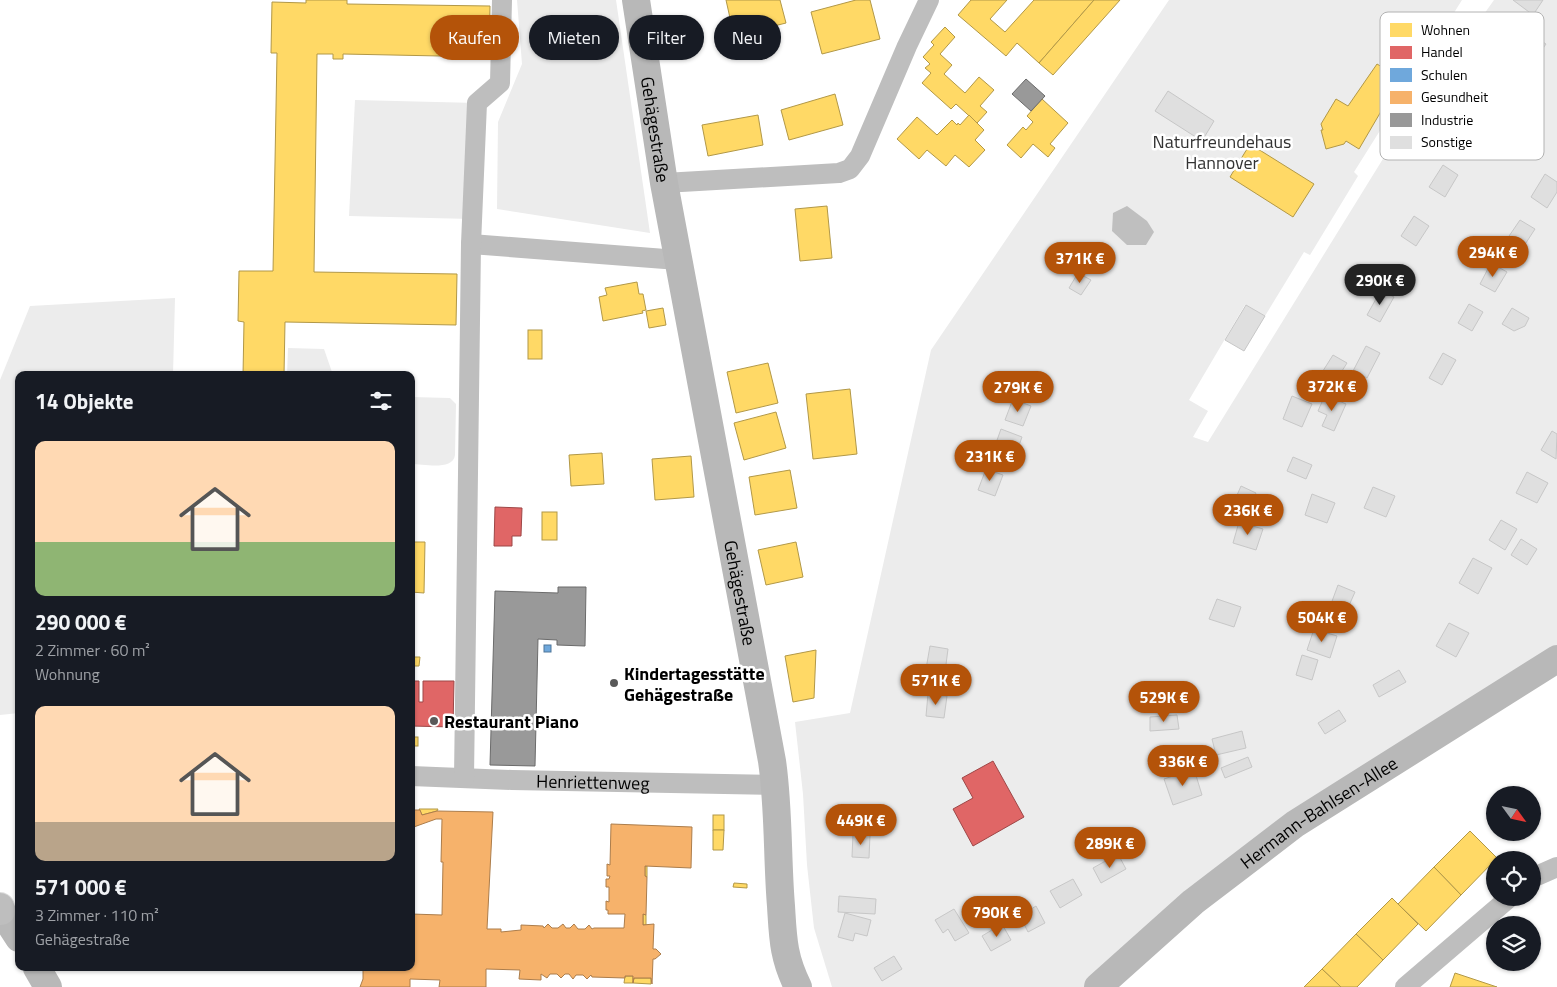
<!DOCTYPE html>
<html lang="de">
<meta charset="utf-8">
<style>
body{margin:0;font-family:"Titillium Web",sans-serif;background:#20242c;color:#f1f3f6;height:100vh;display:flex;flex-direction:column;font-size:19px;white-space:nowrap}
*{box-sizing:border-box;margin:0}
p{font-size:16px;color:#9ea1a6}
.icon{flex:none;width:28px;height:28px;fill:none;stroke:currentColor;stroke-width:2;stroke-linecap:round;stroke-linejoin:round}
.map{position:relative;flex:1;overflow:hidden}
.sheet{position:absolute;left:15px;top:371px;width:400px;height:600px;display:flex;flex-direction:column;background:#171b24;border-radius:10px;box-shadow:0 1px 4px #0004}
.sheet>*{flex:none}
.top-card{position:absolute;left:430px;top:15px;width:475px;height:45px;display:flex;gap:10px}
.needle{width:32px;rotate:123deg}
.controls{position:absolute;left:1486px;top:786px;display:grid;gap:10px}
.controls a{display:grid;place-items:center;width:55px;height:55px;border-radius:50%;background:#171b24;box-shadow:0 1px 4px #0004;font-size:25px}
.price{position:absolute;translate:-50% -42px;padding:0 11px;border-radius:18px;background:#b45309;color:#fff;font-size:16px;line-height:32px;filter:drop-shadow(0 1px 2px #0008)}
.price::after{content:'';position:absolute;left:50%;top:30px;width:15px;height:11px;margin-left:-8px;background:inherit;clip-path:polygon(0 0,100% 0,50% 100%)}
.price.current{background:#222;color:#fff}
ul{padding:0;list-style:none}
li{display:grid;align-content:center;gap:10px;height:265px;padding:0 20px}
li span{display:grid;place-items:center;height:155px;border-radius:10px;color:#555}
li>.icon{margin-inline-start:auto}
span .icon{width:90px;height:90px;fill:#fffc;stroke-width:1}
li b{font-size:21px}
h2{display:flex;justify-content:space-between;align-items:center;height:60px;padding:0 20px;font-size:21px}
.tag{padding:0 18px;border-radius:22px;background:#171b24;box-shadow:0 1px 4px #0004;font-size:18px;line-height:45px}
.tag.current{background:#b45309;color:#fff}
.map>svg:first-child{display:block}
</style>
<div class="map">
<svg width="1557" height="987" viewBox="0 0 1557 987">
<rect width="100%" height="100%" fill="#fff"/>
<g fill="#ececec">
<polygon points="517,0 616,0 650,233 497,209 498,122 522,64"/>
<polygon points="1169,0 1462,0 1354,172 1358,176 1310,255 1304,252 1265,316 1245,305 1189,400 1208,411 1193,437 1208,442 1394,141 1494,0 1557,0 1557,659 1428,739 1098,987 832,987 814,928 807,865 803,794 795,722 850,713 931,350"/>
<polygon points="355,100 477,103 471,219 349,216"/>
<polygon points="175,298 173,375 19,375 19,713 0,715 0,380 30,306"/>
<polygon points="288,348 324,349 333,375 287,375"/>
<path d="M411 397 450 398 456 404 455 455C453 471 424 464 411 464Z"/>
</g>
<polygon fill="#bfbfbf" points="1127,206 1147,221 1154,232 1146,245 1127,245 1112,231 1113,213"/>
<g fill="#ffd966" stroke="#b29847">
<polygon points="306,0 347,0 347,4 490,6 489,57 343,54 343,59 333,59 333,54 317,54 314,272 457,274 456,325 285,322 284,375 243,375 244,322 238,321 239,271 273,271 277,53 271,53 272,2 306,3"/>
<polygon points="726,0 780,0 786,23 734,36"/>
<polygon points="856,0 870,0 880,39 822,54 811,12"/>
<polygon points="971,0 1007,0 990,19 1005,32 1034,0 1094,0 1039,63 1017,43 1006,56 958,15"/>
<polygon points="1094,0 1120,0 1053,75 1039,63"/>
<polygon points="945,27 955,37 940,54 952,65 944,74 965,93 979,77 994,90 980,106 987,112 977,123 956,104 951,109 922,83 931,73 925,68 930,64 923,57 934,45 931,42"/>
<polygon points="1408,34 1428,46 1390,112 1383,108 1359,149 1346,141 1344,144 1326,149 1321,130 1323,130 1321,124 1336,99 1348,106 1377,64 1387,70"/>
<polygon points="835,94 843,125 789,140 781,110"/>
<polygon points="1042,99 1068,123 1050,144 1055,148 1048,157 1033,144 1021,158 1007,145 1023,127 1026,130 1033,122 1027,116"/>
<polygon points="758,115 763,145 708,156 702,125"/>
<polygon points="969,115 984,130 975,140 985,150 969,167 955,155 946,166 927,150 919,159 897,139 917,117 937,135 952,120 957,125 958,123 960,125"/>
<polygon points="1250,144 1314,184 1293,217 1230,177"/>
<polygon points="827,206 832,258 800,261 795,209"/>
<polygon points="637,282 639,294 643,294 646,310 642,311 643,313 603,321 599,297 607,295 605,288"/>
<polygon points="663,308 666,325 649,328 646,311"/>
<rect x="528" y="330" width="14" height="29"/>
<polygon points="768,363 778,403 736,413 727,372"/>
<polygon points="850,389 857,454 813,459 806,394"/>
<polygon points="776,412 786,448 744,460 734,423"/>
<polygon points="602,453 604,484 571,486 569,455"/>
<polygon points="691,456 694,497 655,500 652,459"/>
<polygon points="790,470 797,508 755,515 749,477"/>
<rect x="542" y="512" width="15" height="28"/>
<polygon points="411,542 425,542 424,593 411,592"/>
<polygon points="796,542 803,577 766,585 758,550"/>
<polygon points="816,650 814,698 793,702 785,656"/>
<polygon points="411,657 420,657 419,666 411,666"/>
<rect x="411" y="737" width="7" height="9"/>
<polygon points="419,809 438,809 437,811 422,815"/>
<rect x="713" y="815" width="11" height="15"/>
<polygon points="713,830 724,830 723,850 713,850"/>
<polygon points="1470,831 1497,858 1461,895 1434,867"/>
<polygon points="645,866 647,866 647,877 645,876"/>
<polygon points="1434,867 1461,895 1426,931 1398,904"/>
<polygon points="734,883 747,884 747,888 733,887"/>
<polygon points="1392,898 1418,924 1383,960 1356,934"/>
<polygon points="643,914 646,915 646,925 643,925"/>
<polygon points="1356,934 1383,960 1357,987 1341,987 1322,969"/>
<polygon points="1322,969 1341,987 1304,987"/>
<polygon points="1455,973 1497,987 1450,987"/>
<polygon points="625,976 633,976 633,983 624,983"/>
<polygon points="634,978 651,978 651,984 633,983"/>
</g>
<g fill="#e06666" stroke="#9d4747">
<polygon points="495,507 522,508 521,536 512,536 512,546 494,546"/>
<polygon points="411,681 419,681 419,702 423,702 423,681 454,681 453,727 411,726"/>
<polygon points="993,761 1024,817 973,846 953,809 973,798 962,778"/>
</g>
<rect fill="#6fa8dc" stroke="#4e769a" x="544" y="645" width="7" height="7"/>
<polygon fill="#f6b26b" stroke="#ac7d4b" points="411,810 420,810 422,815 437,811 493,812 487,929 501,929 501,932 521,930 521,925 543,926 544,928 548,924 552,928 558,928 563,924 566,928 570,928 574,924 578,929 585,929 589,925 592,929 594,928 624,928 625,914 608,914 608,910 606,910 606,901 609,902 609,887 606,887 606,879 609,879 610,876 607,876 607,864 610,865 611,824 692,827 691,868 645,866 645,876 647,877 646,915 643,914 643,925 654,924 653,949 656,949 661,954 655,959 653,959 652,984 651,978 634,978 633,983 633,976 625,976 625,978 592,977 591,975 587,979 583,975 576,975 573,979 569,974 565,974 561,978 557,974 550,974 547,978 541,974 541,980 519,979 520,970 486,969 486,987 439,987 440,980 410,979 410,987 360,987 363,979 363,968 411,968 411,914 442,915 443,862 441,862 442,819 436,819 411,828"/>
<g fill="#999" stroke="#6b6b6b">
<polygon points="1026,79 1045,96 1031,111 1012,94"/>
<polygon points="558,587 586,587 585,646 557,645 557,640 538,639 535,766 490,765 495,591 558,593"/>
</g>
<g fill="#dfdfdf" stroke="#c7c7c7">
<polygon points="1513,0 1543,0 1533,15"/>
<polygon points="1532,35 1546,44 1528,70 1514,61"/>
<polygon points="1168,91 1214,121 1202,141 1155,111"/>
<polygon points="1443,165 1458,175 1445,197 1429,187"/>
<polygon points="1545,174 1557,182 1557,192 1547,208 1531,197"/>
<polygon points="1414,216 1429,226 1416,246 1401,236"/>
<polygon points="1520,220 1535,229 1522,249 1507,239"/>
<polygon points="1491,263 1507,272 1495,292 1480,284"/>
<polygon points="1393,266 1407,274 1395,294 1382,286"/>
<polygon points="1078,273 1091,280 1081,295 1069,288"/>
<polygon points="1381,290 1394,297 1380,322 1367,315"/>
<polygon points="1469,304 1483,312 1472,331 1458,323"/>
<polygon points="1246,305 1265,316 1244,351 1225,340"/>
<polygon points="1512,308 1529,318 1525,326 1514,331 1502,324"/>
<polygon points="1366,346 1380,353 1367,378 1353,371"/>
<polygon points="1443,353 1456,360 1442,385 1429,378"/>
<polygon points="1333,355 1347,363 1335,382 1321,374"/>
<polygon points="1325,395 1346,404 1334,431 1322,426 1327,415 1318,411"/>
<polygon points="1292,396 1312,404 1302,427 1283,419"/>
<polygon points="1013,399 1031,406 1023,426 1005,420"/>
<polygon points="1001,429 1022,437 1012,465 991,457"/>
<polygon points="1552,431 1557,434 1556,459 1541,450"/>
<polygon points="1293,457 1312,465 1306,479 1287,471"/>
<polygon points="986,469 1003,475 995,496 978,490"/>
<polygon points="1527,472 1548,483 1537,503 1516,493"/>
<polygon points="1241,486 1256,493 1246,515 1231,509"/>
<polygon points="1373,487 1395,496 1386,517 1364,508"/>
<polygon points="1312,494 1335,503 1327,523 1305,515"/>
<polygon points="1501,520 1517,529 1505,550 1489,540"/>
<polygon points="1239,522 1263,529 1256,550 1233,543"/>
<polygon points="1521,539 1537,549 1527,565 1511,555"/>
<polygon points="1473,558 1492,568 1478,594 1459,583"/>
<polygon points="1338,585 1355,592 1347,610 1331,604"/>
<polygon points="1217,599 1241,607 1234,627 1209,619"/>
<polygon points="1449,623 1469,633 1456,657 1436,646"/>
<polygon points="1314,629 1337,636 1330,658 1307,650"/>
<polygon points="930,646 948,649 945,672 926,669"/>
<polygon points="1302,655 1318,660 1312,680 1296,675"/>
<polygon points="1399,670 1406,682 1379,697 1373,685"/>
<polygon points="928,694 947,696 944,718 926,716"/>
<polygon points="1339,710 1346,721 1325,734 1318,723"/>
<polygon points="1177,715 1179,729 1150,731 1150,717"/>
<polygon points="1242,731 1246,748 1216,755 1212,739"/>
<polygon points="1248,757 1252,767 1225,778 1221,768"/>
<polygon points="1194,769 1202,795 1173,805 1164,779"/>
<polygon points="853,834 870,835 869,858 852,857"/>
<polygon points="1118,854 1126,869 1101,883 1093,868"/>
<polygon points="1073,879 1082,895 1060,908 1050,891"/>
<polygon points="839,896 876,899 875,914 838,912"/>
<polygon points="1036,906 1045,923 1028,932 1020,916"/>
<polygon points="954,909 969,933 955,941 948,929 943,933 935,920"/>
<polygon points="845,913 871,920 867,936 855,933 853,941 838,937"/>
<polygon points="1002,924 1011,940 991,951 982,936"/>
<polygon points="894,956 902,969 882,981 874,968"/>
</g>
<g fill="none" stroke-linecap="round" stroke-linejoin="round">
<defs>
<polyline id="highway" points="0,907 1,911"/>
</defs>
<use href="#highway" stroke="#dbdbdb" stroke-width="30"/>
<g stroke="#bebebe" stroke-width="20">
<polyline points="664,183 839,173 850,169 860,156 907,46 929,0"/>
<polyline points="471,244 678,260"/>
<path id="s1" d="M411 776 512 780 776 785"/>
<polyline points="464,778 471,244 477,103 500,83 502,0"/>
<polyline points="1532,878 1557,867"/>
<polyline points="1405,987 1509,898"/>
</g>
<g stroke="#b8b8b8" stroke-width="28">
<path id="s2" d="M636 0 664 183 772 761C779 809 777 858 781 906 783 938 783 957 798 987"/>
<polyline points="0,909 19,938"/>
<polyline points="37,968 48,987"/>
<path id="s3" d="M1098 987 1193 902 1295 824 1557 659"/>
</g>
<use href="#highway" stroke="#bebebe" stroke-width="28"/>
</g>
<g fill="#595959" stroke="#fff" stroke-width="2">
<circle cx="614" cy="683" r="5"/>
<circle cx="434" cy="721" r="5"/>
</g>
<g text-anchor="middle" dominant-baseline="central" stroke-width="5" stroke-linejoin="round" paint-order="stroke">
<g font-size="18" fill="#000" stroke="#fff">
<text stroke="none"><textPath href="#s2" startOffset="131">Gehägestraße</textPath></text>
<text stroke="none"><textPath href="#s2" startOffset="602">Gehägestraße</textPath></text>
<text stroke="none"><textPath href="#s1" startOffset="182">Henriettenweg</textPath></text>
<text stroke="none"><textPath href="#s3" startOffset="282">Hermann-Bahlsen-Allee</textPath></text>
</g>
<g font-size="18" fill="#333" stroke="#fff">
<text x="1222" y="141">Naturfreundehaus<tspan x="1222" dy="21">Hannover</tspan></text>
</g>
<g font-size="18" font-weight="bold" fill="#000" stroke="#fff" text-anchor="start">
<text x="624" y="673">Kindertagesstätte<tspan x="624" dy="21">Gehägestraße</tspan></text>
<text x="444" y="721">Restaurant Piano</text>
</g>
</g>
<rect x="1380" y="12" width="164" height="148" rx="8" fill="#fff" stroke="#b2b2b2" stroke-width="1"/>
<rect x="1390" y="23" width="22" height="14" fill="#ffd966"/>
<rect x="1390" y="46" width="22" height="13" fill="#e06666"/>
<rect x="1390" y="68" width="22" height="14" fill="#6fa8dc"/>
<rect x="1390" y="91" width="22" height="13" fill="#f6b26b"/>
<rect x="1390" y="113" width="22" height="14" fill="#999"/>
<rect x="1390" y="136" width="22" height="13" fill="#dfdfdf"/>
<g font-size="14" fill="#000">
<text x="1421" y="35">Wohnen</text>
<text x="1421" y="57">Handel</text>
<text x="1421" y="80">Schulen</text>
<text x="1421" y="102">Gesundheit</text>
<text x="1421" y="125">Industrie</text>
<text x="1421" y="147">Sonstige</text>
</g>
</svg>
<div class="controls">
<a><svg class="needle" viewBox="-14 -14 28 28"><path d="M0-13l5 13h-10z" fill="#e53935"/><path d="M0 13l5-13h-10z" fill="#9ea1a6"/></svg></a>
<a><svg class="icon" aria-label="locate" viewBox="0 0 24 24"><circle cx="12" cy="12" r="6"/><path d="M12 2v4M12 18v4M2 12h4M18 12h4"/></svg></a>
<a><svg class="icon" aria-label="layers" viewBox="0 0 24 24"><path d="M12 4l9 5-9 5-9-5zM3 14l9 5 9-5"/></svg></a>
</div>
<b class="price" style="left:1493px;top:278px">294K €</b>
<b class="price" style="left:1080px;top:284px">371K €</b>
<b class="price current" style="left:1380px;top:306px">290K €</b>
<b class="price" style="left:1332px;top:412px">372K €</b>
<b class="price" style="left:1018px;top:413px">279K €</b>
<b class="price" style="left:990px;top:482px">231K €</b>
<b class="price" style="left:1248px;top:536px">236K €</b>
<b class="price" style="left:1322px;top:643px">504K €</b>
<b class="price" style="left:936px;top:706px">571K €</b>
<b class="price" style="left:1164px;top:723px">529K €</b>
<b class="price" style="left:1183px;top:787px">336K €</b>
<b class="price" style="left:861px;top:846px">449K €</b>
<b class="price" style="left:1110px;top:869px">289K €</b>
<b class="price" style="left:997px;top:938px">790K €</b>
<div class="top-card">
<a class="tag current">Kaufen</a>
<a class="tag">Mieten</a>
<a class="tag">Filter</a>
<a class="tag">Neu</a>
</div>
<section class="sheet">
<h2>14 Objekte<svg class="icon" aria-label="filters" viewBox="0 0 24 24"><path d="M4 7h16M4 17h16"/><circle cx="9" cy="7" r="2"/><circle cx="15" cy="17" r="2"/></svg></h2>
<ul>
<li><span style="background:linear-gradient(#ffd9b3 65%,#8fb573 0)"><svg class="icon" aria-label="home" viewBox="0 0 24 24"><path d="M3 11l9-7 9 7M6 9v11h12V9"/></svg></span><div><b>290 000 €</b><p>2 Zimmer · 60 m²</p><p>Wohnung</p></div></li>
<li><span style="background:linear-gradient(#ffd9b3 75%,#b9a48a 0)"><svg class="icon" aria-label="home" viewBox="0 0 24 24"><path d="M3 11l9-7 9 7M6 9v11h12V9"/></svg></span><div><b>571 000 €</b><p>3 Zimmer · 110 m²</p><p>Gehägestraße</p></div></li>
</ul>
</section>
</div>
